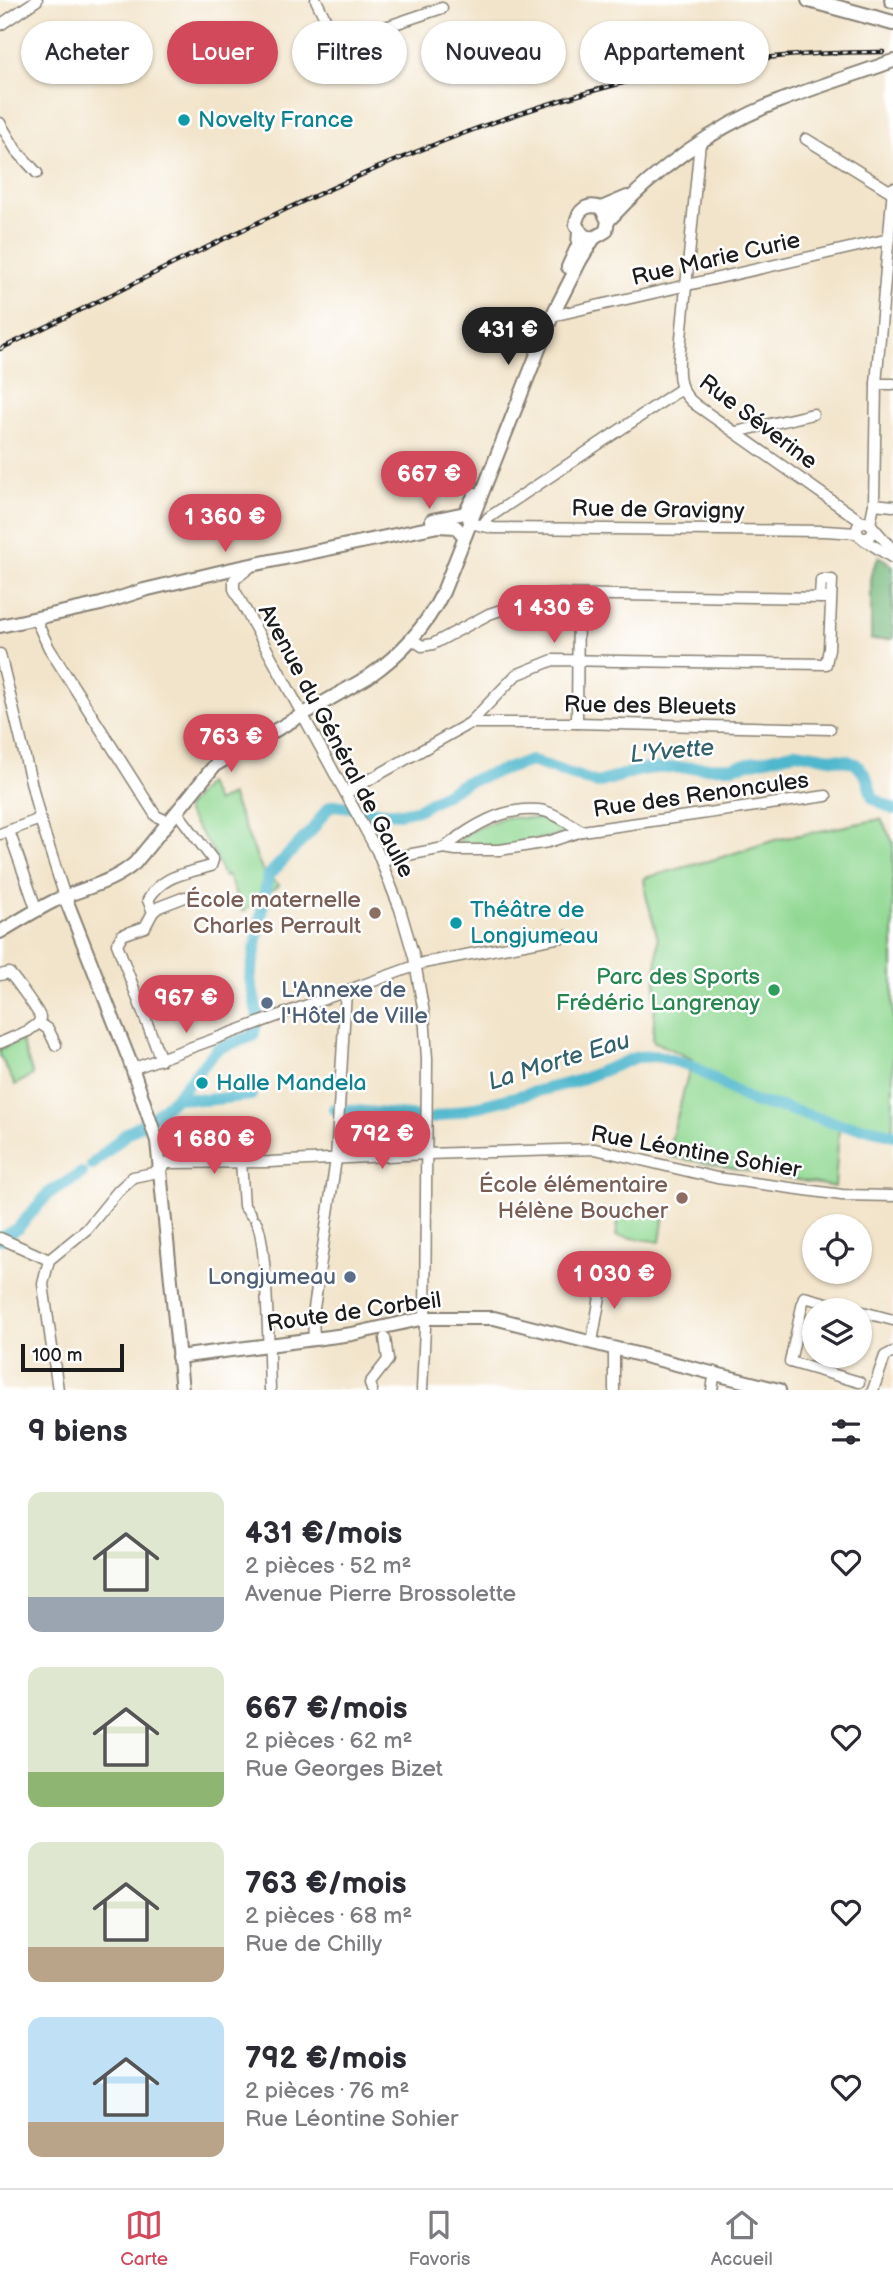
<!DOCTYPE html>
<html lang="fr">
<meta charset="utf-8">
<style>
body{margin:0;font-family:"Balsamiq Sans",sans-serif;background:#f2f2f3;color:#2b2b33;height:100vh;display:flex;flex-direction:column;font-size:26px;white-space:nowrap}
*{box-sizing:border-box;margin:0}
p{font-size:23px;color:#7c7c81}
.icon{flex:none;width:38px;height:38px;fill:none;stroke:currentColor;stroke-width:2;stroke-linecap:round;stroke-linejoin:round}
.map{position:relative;height:1390px;overflow:hidden}
.side{display:flex;flex-direction:column;background:#fff;flex:1}
.side>*{flex:none}
.hud{position:absolute;left:21px;top:21px;width:852px;height:63px;display:flex;gap:14px}
.controls{position:absolute;left:802px;top:1214px;display:grid;gap:14px}
.controls a{display:grid;place-items:center;width:70px;height:70px;border-radius:50%;background:#fff;box-shadow:0 2px 5px #0004;font-size:35px}
.scale{position:absolute;left:21px;bottom:18px;width:103px;box-sizing:border-box;padding-left:7px;border:4px solid #1c1c1c;border-top:0;font-size:19px;line-height:24px;white-space:nowrap;color:#1c1c1c;-webkit-text-stroke:5px #fff;paint-order:stroke}
.price{position:absolute;translate:-50% -60px;padding:0 16px;border-radius:24px;background:#d1495b;color:#fff;font-size:23px;line-height:46px;filter:drop-shadow(0 2px 4px #0008)}
.price::after{content:'';position:absolute;left:50%;top:42px;width:21px;height:16px;margin-left:-10px;background:inherit;clip-path:polygon(0 0,100% 0,50% 100%)}
.price.current{background:#222;color:#fff}
ul{padding:0;list-style:none}
li{display:flex;align-items:center;gap:21px;height:175px;padding:0 28px}
li span{display:grid;place-items:center;flex:none;width:196px;height:140px;border-radius:14px;color:#555}
li>.icon{margin-inline-start:auto}
span .icon{width:84px;height:84px;fill:#fffc;stroke-width:1}
li b{font-size:30px}
h2{display:flex;justify-content:space-between;align-items:center;height:84px;padding:0 28px;font-size:30px}
.tag{padding:0 24px;border-radius:32px;background:#fff;box-shadow:0 2px 5px #0004;font-size:24px;line-height:63px}
.tag.current{background:#d1495b;color:#fff}
.tabs{display:flex;justify-content:space-around;align-items:center;height:98px;border-top:2px solid #e1e1e2;background:#fff;font-size:19px;color:#7c7c81}
.tabs a{display:grid;justify-items:center;gap:4px}
.tabs .current{color:#d1495b}
.map>svg:first-child{display:block}
</style>
<div class="map">
<svg width="893" height="1390" viewBox="0 0 893 1390">
<rect width="100%" height="100%" fill="#fff"/>
<filter id="ink" filterUnits="userSpaceOnUse"><feTurbulence type="fractalNoise" baseFrequency=".0143" numOctaves="2"/><feDisplacementMap in="SourceGraphic" scale="14" xChannelSelector="R" yChannelSelector="G"/><feConvolveMatrix kernelMatrix="1 2 1 2 8 2 1 2 1" color-interpolation-filters="sRGB"/></filter>
<filter id="wash" filterUnits="userSpaceOnUse"><feTurbulence type="fractalNoise" baseFrequency=".00686" numOctaves="4" result="noise"/><feDisplacementMap in="SourceGraphic" scale="28" xChannelSelector="R" yChannelSelector="G"/><feGaussianBlur stdDeviation="1.57" result="paint"/><feColorMatrix in="noise" values="0 0 0 0 0 0 0 0 0 0 0 0 0 0 0 0 0 1.4 0 .05"/><feComposite in="paint" operator="in"/></filter>
<g filter="url(#wash)">
<rect width="100%" height="100%" fill="#f2e4ca"/>
<g fill="#90d892" stroke="#567a57" stroke-width="2">
<polygon points="207,783 216,802 231,795 264,874 279,885 243,912 228,876 224,877 213,851 187,813 186,808"/>
<polygon points="504,817 542,819 566,827 566,833 500,849 460,847 457,844 469,832"/>
<polygon points="881,819 893,842 893,1138 870,1131 839,1128 835,1187 667,1156 692,1059 653,1041 658,939 646,895 644,878 719,858 775,840"/>
<polygon points="21,1040 33,1075 15,1085 0,1056 0,1049"/>
<polygon points="620,1209 664,1215 660,1242 616,1236"/>
</g>
<polygon fill="#74b87c" stroke="#486a4c" stroke-width="2" points="879,556 893,566 893,639 871,640 871,573"/>
<g fill="none" stroke-linecap="round" stroke-linejoin="round">
<g stroke="#4fb7cd" stroke-width="12">
<polyline points="358,810 400,813 419,809 466,782 531,761 597,783 640,770 655,768 733,767 796,752 848,761 856,764 866,776 873,798 893,809"/>
<polyline points="176,1097 206,1100 251,1095"/>
<polyline points="334,1109 420,1117"/>
<polyline points="433,1118 577,1081 637,1057 658,1056 692,1066 753,1102 781,1107 841,1125 873,1129 893,1135"/>
<polyline points="92,1165 127,1133 155,1116 176,1097 218,1048 253,1036 258,1017 250,979 268,876 312,830 328,808 334,805 349,807"/>
<polyline points="0,1239 17,1229 49,1193 82,1173"/>
</g>
</g>
</g>
<g filter="url(#ink)">
<g fill="none" stroke-linecap="round" stroke-linejoin="round">
<defs>
<g id="minor">
<polyline points="316,0 336,41 344,41 442,8"/>
<polyline points="0,25 37,0"/>
<polyline points="0,123 16,150 37,173"/>
<polyline points="806,139 893,193"/>
<path d="M700 142 679 359C678 379 679 392 696 405L862 522"/>
<polyline points="552,316 889,239"/>
<polyline points="876,384 893,384"/>
<polyline points="736,432 813,414"/>
<polyline points="874,504 893,506"/>
<polyline points="468,519 470,523 493,528 825,531 857,533"/>
<circle cx="865" cy="530" r="8"/>
<polyline points="870,524 874,504 876,384 893,188"/>
<polyline points="482,526 488,518 681,389"/>
<polyline points="872,526 893,550"/>
<polyline points="863,539 893,558"/>
<polyline points="249,568 234,580 234,589 377,851 400,909 414,957 424,1013 427,1059 425,1328 422,1390"/>
<polyline points="35,618 49,648 156,816 169,822"/>
<polyline points="412,639 422,646 433,644 489,614 548,594 827,598"/>
<polyline points="0,654 40,819 65,897"/>
<polyline points="470,723 577,723 830,729"/>
<polyline points="577,723 578,595"/>
<polyline points="346,793 470,723 516,675 553,660 826,664 829,649 832,580 821,580 820,598"/>
<polyline points="9,831 37,911"/>
<polyline points="0,834 40,819"/>
<path d="M444 848C471 827 502 807 538 810 553 811 569 824 582 831"/>
<polyline points="381,860 444,848 456,850 500,850 548,842 582,831 826,796"/>
<polyline points="153,912 159,907 185,897"/>
<path d="M0 975 9 973C13 976 39 1012 40 1017 40 1019 39 1021 39 1023"/>
<polyline points="39,1023 48,1029 56,1045"/>
<polyline points="0,1043 28,1031 39,1023"/>
<path d="M161 1060 117 944 122 935 145 927 153 912 148 900C162 875 185 874 211 866L213 860 177 812"/>
<polyline points="132,1069 423,963 567,936"/>
<polyline points="241,1161 244,1206 251,1215"/>
<path d="M256 1222C267 1235 269 1363 270 1390"/>
<polyline points="0,1238 49,1260"/>
<polyline points="857,1311 804,1297 790,1362 859,1382"/>
<polyline points="859,1311 893,1320"/>
<polyline points="314,1340 313,1315 336,1159 346,991"/>
<polyline points="592,1342 604,1274"/>
<polyline points="58,1390 43,1284 49,1260 87,1229 118,1191 133,1177 153,1173 168,1163 270,1162 426,1154 595,1149 717,1178 842,1195 893,1196"/>
<polyline points="372,1390 370,1383 388,1360 385,1338"/>
<polyline points="614,1390 614,1348"/>
<polyline points="712,1390 715,1372"/>
<polyline points="873,1390 885,1356 893,1352"/>
</g>
<g id="major">
<path d="M601 208 608 221 606 231 594 238 584 236 576 225C577 210 587 203 601 208L627 197"/>
<path d="M608 221C656 169 712 128 777 102 815 87 855 75 893 61"/>
<polyline points="568,267 578,245 579,231"/>
<polyline points="432,520 465,513 475,494"/>
<polyline points="0,626 101,604 144,590 232,569 438,526 456,527 464,536"/>
<polyline points="65,897 129,1059 157,1141 182,1390"/>
<path d="M0 932C18 921 36 910 54 901 82 888 111 884 135 863L215 765 368 677C400 655 426 627 443 592L552 316 580 261 594 238"/>
<polyline points="178,1357 352,1334 425,1318 494,1318 779,1390"/>
</g>
<g id="highway">
<polyline points="809,0 893,23"/>
<polyline points="892,0 893,0"/>
</g>
</defs>
<use href="#minor" stroke="#878073" stroke-width="13"/>
<use href="#major" stroke="#878073" stroke-width="16"/>
<use href="#highway" stroke="#878073" stroke-width="18"/>
<use href="#minor" stroke="#fff" stroke-width="10"/>
<use href="#major" stroke="#fff" stroke-width="12"/>
<use href="#highway" stroke="#fff" stroke-width="14"/>
<defs>
<path id="rail" d="M0 349C214 247 424 126 657 75 731 59 807 52 883 52"/>
</defs>
<use href="#rail" stroke="#1c1c1c" stroke-width="4.5"/>
<use href="#rail" stroke="#fff" stroke-width="2" stroke-dasharray="5" stroke-linecap="butt"/>
</g>
</g>
<g fill="#0f9aa8" stroke="#fff" stroke-width="2.5">
<circle cx="184" cy="120" r="7"/>
<circle cx="456" cy="923" r="7"/>
<circle cx="202" cy="1083" r="7"/>
</g>
<g fill="#8d6e63" stroke="#fff" stroke-width="2.5">
<circle cx="375" cy="913" r="7"/>
<circle cx="682" cy="1198" r="7"/>
</g>
<circle fill="#2e9e5b" stroke="#fff" stroke-width="2.5" cx="774" cy="990" r="7"/>
<g fill="#5c6f8a" stroke="#fff" stroke-width="2.5">
<circle cx="267" cy="1003" r="7"/>
<circle cx="350" cy="1277" r="7"/>
</g>
<g text-anchor="middle" dominant-baseline="central" stroke-width="5" stroke-linejoin="round" paint-order="stroke">
<g font-size="23" fill="#0d838f" stroke="#fff" text-anchor="start">
<text x="198" y="120">Novelty France</text>
<text x="470" y="910">Théâtre de<tspan x="470" dy="26">Longjumeau</tspan></text>
<text x="216" y="1083">Halle Mandela</text>
</g>
<g font-size="23" fill="#1c1c1c" stroke="#fff">
<text transform="translate(716 259) rotate(-13)">Rue Marie Curie</text>
<text transform="translate(758 422) rotate(37)">Rue Séverine</text>
<text transform="translate(658 510) rotate(1)">Rue de Gravigny</text>
<text transform="translate(650 706) rotate(1)">Rue des Bleuets</text>
<text transform="translate(336 741) rotate(62)">Avenue du Général de Gaulle</text>
<text transform="translate(701 795) rotate(-8)">Rue des Renoncules</text>
<text transform="translate(696 1152) rotate(10)">Rue Léontine Sohier</text>
<text transform="translate(354 1312) rotate(-8)">Route de Corbeil</text>
</g>
<g font-size="23" fill="#785e54" stroke="#fff" text-anchor="end">
<text x="361" y="900">École maternelle<tspan x="361" dy="26">Charles Perrault</tspan></text>
<text x="668" y="1185">École élémentaire<tspan x="668" dy="26">Hélène Boucher</tspan></text>
</g>
<g font-size="23" fill="#27864d" stroke="#fff" text-anchor="end">
<text x="760" y="977">Parc des Sports<tspan x="760" dy="26">Frédéric Langrenay</tspan></text>
</g>
<g font-size="23" fill="#4e5e75" stroke="#fff" text-anchor="start">
<text x="281" y="990">L'Annexe de<tspan x="281" dy="26">l'Hôtel de Ville</tspan></text>
<text x="336" y="1277" text-anchor="end">Longjumeau</text>
</g>
<g font-size="24" font-style="italic" fill="#33626c" stroke="#fff">
<text transform="translate(672 751) rotate(-5)">L'Yvette</text>
<text transform="translate(559 1061) rotate(-17)">La Morte Eau</text>
</g>
</g>
</svg>
<div class="controls">
<a><svg class="icon" aria-label="locate" viewBox="0 0 24 24"><circle cx="12" cy="12" r="6"/><path d="M12 2v4M12 18v4M2 12h4M18 12h4"/></svg></a>
<a><svg class="icon" aria-label="layers" viewBox="0 0 24 24"><path d="M12 4l9 5-9 5-9-5zM3 14l9 5 9-5"/></svg></a>
</div>
<div class="scale">100 m</div>
<b class="price current" style="left:508px;top:367px">431 €</b>
<b class="price" style="left:429px;top:511px">667 €</b>
<b class="price" style="left:225px;top:554px">1 360 €</b>
<b class="price" style="left:554px;top:645px">1 430 €</b>
<b class="price" style="left:231px;top:774px">763 €</b>
<b class="price" style="left:186px;top:1035px">967 €</b>
<b class="price" style="left:382px;top:1171px">792 €</b>
<b class="price" style="left:214px;top:1176px">1 680 €</b>
<b class="price" style="left:614px;top:1311px">1 030 €</b>
<div class="hud">
<a class="tag">Acheter</a>
<a class="tag current">Louer</a>
<a class="tag">Filtres</a>
<a class="tag">Nouveau</a>
<a class="tag">Appartement</a>
</div>
</div>
<section class="side">
<h2>9 biens<svg class="icon" aria-label="filters" viewBox="0 0 24 24"><path d="M4 7h16M4 17h16"/><circle cx="9" cy="7" r="2"/><circle cx="15" cy="17" r="2"/></svg></h2>
<ul>
<li><span style="background:linear-gradient(#dfe7d0 75%,#9aa5b1 0)"><svg class="icon" aria-label="home" viewBox="0 0 24 24"><path d="M3 11l9-7 9 7M6 9v11h12V9"/></svg></span><div><b>431 €/mois</b><p>2 pièces · 52 m²</p><p>Avenue Pierre Brossolette</p></div><svg class="icon" aria-label="heart" viewBox="0 0 24 24"><path d="M12 20l-8-8c-3-5 5-10 8-4 3-6 11-1 8 4z"/></svg></li>
<li><span style="background:linear-gradient(#dfe7d0 75%,#8fb573 0)"><svg class="icon" aria-label="home" viewBox="0 0 24 24"><path d="M3 11l9-7 9 7M6 9v11h12V9"/></svg></span><div><b>667 €/mois</b><p>2 pièces · 62 m²</p><p>Rue Georges Bizet</p></div><svg class="icon" aria-label="heart" viewBox="0 0 24 24"><path d="M12 20l-8-8c-3-5 5-10 8-4 3-6 11-1 8 4z"/></svg></li>
<li><span style="background:linear-gradient(#dfe7d0 75%,#b9a48a 0)"><svg class="icon" aria-label="home" viewBox="0 0 24 24"><path d="M3 11l9-7 9 7M6 9v11h12V9"/></svg></span><div><b>763 €/mois</b><p>2 pièces · 68 m²</p><p>Rue de Chilly</p></div><svg class="icon" aria-label="heart" viewBox="0 0 24 24"><path d="M12 20l-8-8c-3-5 5-10 8-4 3-6 11-1 8 4z"/></svg></li>
<li><span style="background:linear-gradient(#bfe0f5 75%,#b9a48a 0)"><svg class="icon" aria-label="home" viewBox="0 0 24 24"><path d="M3 11l9-7 9 7M6 9v11h12V9"/></svg></span><div><b>792 €/mois</b><p>2 pièces · 76 m²</p><p>Rue Léontine Sohier</p></div><svg class="icon" aria-label="heart" viewBox="0 0 24 24"><path d="M12 20l-8-8c-3-5 5-10 8-4 3-6 11-1 8 4z"/></svg></li>
</ul>
</section>
<nav class="tabs">
<a class="current"><svg class="icon" aria-label="map" viewBox="0 0 24 24"><path d="M3 6l6-2 6 2 6-2v14l-6 2-6-2-6 2zM9 4v14M15 6v14"/></svg>Carte</a>
<a><svg class="icon" aria-label="saved" viewBox="0 0 24 24"><path d="M7 4h10v16l-5-4-5 4z"/></svg>Favoris</a>
<a><svg class="icon" aria-label="home" viewBox="0 0 24 24"><path d="M3 11l9-7 9 7M6 9v11h12V9"/></svg>Accueil</a>
</nav>
